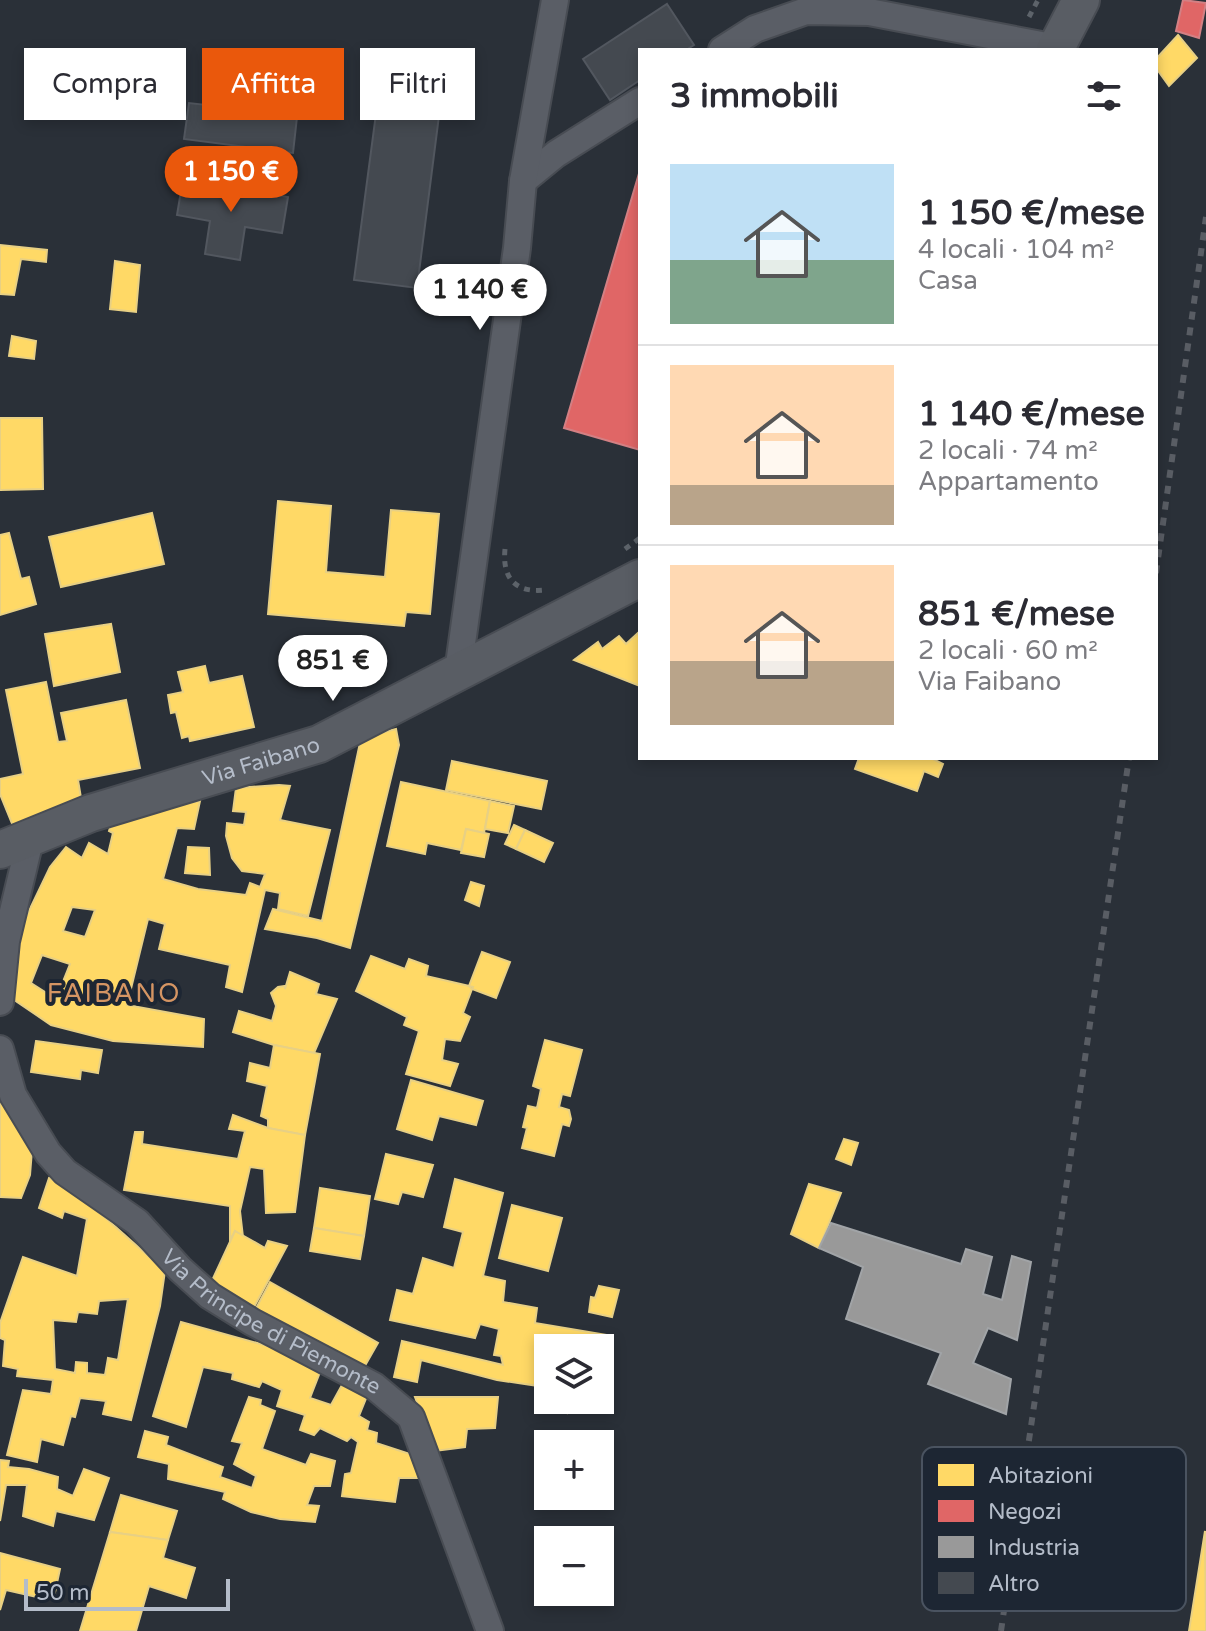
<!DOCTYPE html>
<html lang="it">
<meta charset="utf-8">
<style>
body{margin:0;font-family:"Varela Round",sans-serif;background:#f7f7f7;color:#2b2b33;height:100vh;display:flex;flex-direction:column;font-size:30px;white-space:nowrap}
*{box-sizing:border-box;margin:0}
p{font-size:26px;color:#7c7c81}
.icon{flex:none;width:44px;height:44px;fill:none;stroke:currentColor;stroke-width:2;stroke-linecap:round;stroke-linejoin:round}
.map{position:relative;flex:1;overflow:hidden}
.details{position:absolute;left:638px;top:48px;width:520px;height:712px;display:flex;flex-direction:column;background:#fff;border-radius:0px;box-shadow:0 4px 12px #0003}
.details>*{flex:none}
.banner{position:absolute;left:24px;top:48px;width:494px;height:72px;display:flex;gap:16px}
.fabs{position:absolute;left:534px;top:1334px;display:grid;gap:16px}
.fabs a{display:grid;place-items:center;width:80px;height:80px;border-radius:0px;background:#fff;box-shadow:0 4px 12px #0003;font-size:40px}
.scale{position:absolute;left:24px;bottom:20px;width:206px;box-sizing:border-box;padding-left:8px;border:4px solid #b4bcc9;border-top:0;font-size:22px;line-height:28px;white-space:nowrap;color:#b4bcc9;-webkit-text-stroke:6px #1d2633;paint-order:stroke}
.price{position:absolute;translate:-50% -68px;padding:0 18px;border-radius:28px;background:#fff;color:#222;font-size:26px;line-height:52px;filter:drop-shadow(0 2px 4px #0008)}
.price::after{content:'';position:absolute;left:50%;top:48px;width:24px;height:18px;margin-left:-12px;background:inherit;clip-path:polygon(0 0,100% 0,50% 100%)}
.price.current{background:#ea580c;color:#fff}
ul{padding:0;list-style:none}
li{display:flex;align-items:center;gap:24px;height:200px;padding:0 32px}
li+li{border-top:2px solid #e1e1e2}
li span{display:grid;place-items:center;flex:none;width:224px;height:160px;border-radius:0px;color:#555}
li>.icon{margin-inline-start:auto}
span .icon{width:96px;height:96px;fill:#fffc;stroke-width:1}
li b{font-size:34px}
h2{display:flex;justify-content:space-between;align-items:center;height:96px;padding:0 32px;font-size:34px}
.pill{padding:0 28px;border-radius:0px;background:#fff;box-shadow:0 4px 12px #0003;font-size:28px;line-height:72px}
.pill.current{background:#ea580c;color:#fff}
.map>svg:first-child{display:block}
</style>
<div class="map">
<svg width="1206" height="1631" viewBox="0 0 1206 1631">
<rect width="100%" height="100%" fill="#2a3038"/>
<g fill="#ffd966" stroke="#e8d084" stroke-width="2" fill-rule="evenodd">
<polygon points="1178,35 1197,58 1169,86 1156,68 1156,59"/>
<polygon points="0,245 47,250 46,262 21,259 14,295 0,294"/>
<polygon points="115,261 140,265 136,312 110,309"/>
<polygon points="12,336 36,341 34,359 9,356"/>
<polygon points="0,418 42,418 43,489 0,490"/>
<polygon points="278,501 331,506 326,572 385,577 391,510 439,514 430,614 406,612 404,626 268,614"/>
<polygon points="152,513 164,564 61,587 49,537"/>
<polygon points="9,533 21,579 29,577 36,604 0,615 0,535"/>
<polygon points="111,624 120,672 54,686 45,634"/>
<polygon points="640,631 640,686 574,660 598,642 602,649 619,636 626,644"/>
<polygon points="205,666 209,683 242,676 254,727 190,741 189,736 182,738 176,712 171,713 168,695 183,692 178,672"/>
<polygon points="46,682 58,742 67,741 61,713 126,700 140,768 78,780 81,798 13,826 0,794 0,779 23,774 6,690"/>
<polygon points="396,729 399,745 350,948 317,938 265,929 273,909 322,921 361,738"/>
<polygon points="859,758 931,758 943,764 938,777 924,771 917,791 855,769"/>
<polygon points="452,761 547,781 541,809 446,790"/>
<polygon points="401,782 490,801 484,833 466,829 461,850 427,843 425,854 387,846"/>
<path d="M279 785 290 786 280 820 330 830 308 916 278 909 280 893 265 890 242 992 226 987 230 965 159 949 165 924 148 919 127 1005 204 1019 203 1047 113 1041 51 1025 7 995 25 919 50 867 66 847 82 858 89 843 108 854 113 833 109 831 114 815 200 801 194 829 177 828 163 879 198 889 246 895 250 883 260 887 265 874 242 871 232 858 226 836 227 823 244 825 246 812 233 811 236 788ZM72 907 95 910 85 937 63 931ZM42 955 70 964 56 999 31 983Z"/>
<polygon points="490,801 514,806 508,833 485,829"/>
<polygon points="514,825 525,830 516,849 505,844"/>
<polygon points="466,829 489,834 484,857 461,853"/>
<polygon points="525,830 553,843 544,862 516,849"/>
<polygon points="188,847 209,848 210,875 185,873"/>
<polygon points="471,882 484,886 479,906 465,900"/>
<polygon points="482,952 510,962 496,998 472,989 473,987 469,986"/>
<polygon points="371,956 405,969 409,959 428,966 426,976 469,986 472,989 463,1013 470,1017 460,1041 445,1039 442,1060 458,1064 450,1086 406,1074 419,1031 404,1025 407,1017 356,991"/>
<polygon points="290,972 319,984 316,994 337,999 314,1053 274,1045 233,1032 239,1011 272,1021 276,1006 271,993 278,987 285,986 285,989"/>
<polygon points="545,1040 582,1050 570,1096 562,1094 559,1107 569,1110 571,1119 569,1126 562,1124 554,1156 522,1148 527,1128 523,1127 528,1106 537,1108 541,1089 533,1086"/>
<polygon points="36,1041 102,1050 98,1073 81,1070 80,1079 31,1072"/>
<polygon points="274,1045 320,1054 305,1135 268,1128 268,1119 261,1116 267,1086 247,1081 250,1063 270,1068"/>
<polygon points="411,1080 483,1101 476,1125 439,1116 432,1140 397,1129"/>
<polygon points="0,1092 32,1150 30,1175 21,1198 0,1197"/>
<polygon points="233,1115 268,1128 305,1135 295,1212 266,1213 264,1169 250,1167 240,1211 243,1237 235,1231 230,1240 230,1206 124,1190 135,1132 143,1132 142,1144 238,1159 245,1131 229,1129"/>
<polygon points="844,1139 858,1143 851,1165 836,1159"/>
<polygon points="386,1154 433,1165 423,1197 402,1192 398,1204 375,1199"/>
<path d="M49 1178 72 1188 165 1271 160 1306 131 1420 103 1414 106 1401 80 1398 75 1417 71 1416 63 1445 41 1439 37 1462 7 1455 23 1390 51 1394 53 1380 17 1376 18 1369 3 1366 5 1340 0 1338V1323L23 1257 77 1276 87 1219 64 1211 62 1218 39 1208ZM128 1299 118 1360 108 1358 105 1375 87 1373V1363L76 1362 75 1373 55 1369 53 1320 76 1322 78 1312 97 1314 99 1301Z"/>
<polygon points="455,1179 503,1193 483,1276 505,1281 503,1302 537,1308 535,1323 607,1335 600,1359 600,1348 548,1348 545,1387 497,1380 421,1360 417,1382 394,1377 402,1341 503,1365 501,1356 494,1355 499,1329 480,1324 475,1338 390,1320 397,1290 413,1294 423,1258 454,1268 463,1232 444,1227"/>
<polygon points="809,1184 841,1193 819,1248 791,1234"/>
<polygon points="320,1188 370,1196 364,1236 314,1228"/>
<polygon points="512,1205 562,1218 548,1271 499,1258"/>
<polygon points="314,1228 364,1236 360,1259 310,1251"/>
<polygon points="235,1231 265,1248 268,1241 287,1246 253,1309 209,1287"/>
<polygon points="270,1282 378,1343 362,1371 254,1312"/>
<polygon points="599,1286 619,1290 612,1317 589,1312 591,1297 595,1298"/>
<polygon points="181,1322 297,1354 322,1367 310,1398 331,1405 347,1376 367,1396 359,1416 369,1422 367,1430 377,1433 376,1443 416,1456 418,1478 399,1478 395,1502 342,1496 345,1474 351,1473 358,1442 351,1437 347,1441 320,1428 314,1435 300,1430 305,1415 277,1406 282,1390 262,1381 259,1387 232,1379 233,1373 203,1367 186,1427 153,1416"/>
<polygon points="249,1397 261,1400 260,1405 275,1411 262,1449 306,1465 311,1454 335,1461 330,1486 314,1486 307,1505 319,1506 315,1522 280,1519 251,1512 223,1499 225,1492 168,1479 169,1464 138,1457 145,1431 168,1437 166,1445 223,1467 220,1477 252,1488 256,1476 234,1464 242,1443 232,1441"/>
<polygon points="415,1397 498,1397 495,1428 467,1429 465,1447 435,1451"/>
<polygon points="552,1400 570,1400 567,1413 550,1410"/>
<polygon points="0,1460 9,1461 8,1467 29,1469 58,1477 57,1489 73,1496 84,1469 109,1478 94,1520 56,1511 53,1526 23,1516 27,1485 6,1485 0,1521"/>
<polygon points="121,1495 177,1511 168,1540 110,1532"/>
<polygon points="1205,1531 1206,1631 1189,1631"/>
<polygon points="110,1532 168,1540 163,1558 195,1568 186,1598 149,1586 136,1631 80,1631"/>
<polygon points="0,1553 60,1569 54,1597 38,1593 37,1597 6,1590 0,1610"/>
</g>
<g fill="#e06666" stroke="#d38084" stroke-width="2">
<polygon points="1183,0 1206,3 1199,38 1176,31"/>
<polygon points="640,170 640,450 564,428"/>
</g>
<polygon fill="#999" stroke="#a1a4a7" stroke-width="2" points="831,1223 961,1264 966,1249 992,1257 983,1294 1002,1300 1012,1256 1031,1262 1017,1340 988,1328 973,1363 1011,1379 1006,1414 928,1384 941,1353 846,1319 863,1267 819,1248"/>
<g fill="#444950" stroke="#52575f" stroke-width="2">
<polygon points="667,4 694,45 686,50 640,50 640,80 610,100 583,59"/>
<polygon points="228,74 266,80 262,112 297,117 293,153 184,139 189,103 224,107"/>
<polygon points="379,91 441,100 417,288 354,280"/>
<polygon points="183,179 288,197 282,233 245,227 240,260 205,254 210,221 177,215"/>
</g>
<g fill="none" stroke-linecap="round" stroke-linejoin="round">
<defs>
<g id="street">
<polyline points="722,50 755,29 806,11 869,12 1057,48"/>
<polyline points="523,181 556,154 640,101"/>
<polyline points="458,672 517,248 523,181 555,0"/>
<polyline points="0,1002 6,941 31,836"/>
<path id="s1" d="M0 1049 13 1095 48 1153 65 1172 137 1222 180 1269 210 1296 252 1322 374 1386 411 1417 490 1631"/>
</g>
<g id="secondary">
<polyline points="1055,50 1081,0"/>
<path id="s2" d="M0 850 91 813 319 744 640 578"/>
</g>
</defs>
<use href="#street" stroke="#484c53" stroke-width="30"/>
<use href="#secondary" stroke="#484c53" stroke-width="40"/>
<g stroke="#5d636a" stroke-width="5" stroke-dasharray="6 6" stroke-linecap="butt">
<polyline points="1029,17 1038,0"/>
<path d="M505 549C502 579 516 593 545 590"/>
<polyline points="625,549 640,538"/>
</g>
<use href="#street" stroke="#5a5e66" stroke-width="26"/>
<use href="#secondary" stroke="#595d64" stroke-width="36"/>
<g stroke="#595d64" stroke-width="6" stroke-dasharray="8 8" stroke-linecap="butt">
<polyline points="1156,573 1206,217"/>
<polyline points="1001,1631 1129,758"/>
</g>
</g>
<g text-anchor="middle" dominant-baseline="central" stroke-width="8" stroke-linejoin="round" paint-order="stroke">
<g font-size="22" fill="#b4bcc9" stroke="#1d2633">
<text stroke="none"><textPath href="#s2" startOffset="276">Via Faibano</textPath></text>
<text stroke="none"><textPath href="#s1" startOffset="398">Via Principe di Piemonte</textPath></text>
</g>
<g font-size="26" letter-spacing="2" fill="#d59563" stroke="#1d2633">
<text x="114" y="993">FAIBANO</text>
</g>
</g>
<rect x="922" y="1447" width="264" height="164" rx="12" fill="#1d2633" stroke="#4a5360" stroke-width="2"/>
<rect x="938" y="1464" width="36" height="22" fill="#ffd966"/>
<rect x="938" y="1500" width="36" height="22" fill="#e06666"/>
<rect x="938" y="1536" width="36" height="22" fill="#999"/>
<rect x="938" y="1572" width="36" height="22" fill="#444950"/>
<g font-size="22" fill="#b4bcc9">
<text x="988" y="1483">Abitazioni</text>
<text x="988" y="1519">Negozi</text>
<text x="988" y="1555">Industria</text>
<text x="988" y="1591">Altro</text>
</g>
</svg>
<div class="fabs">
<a><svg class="icon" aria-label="layers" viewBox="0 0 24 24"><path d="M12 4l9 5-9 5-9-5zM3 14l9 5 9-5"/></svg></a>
<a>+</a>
<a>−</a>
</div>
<div class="scale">50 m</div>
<b class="price current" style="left:231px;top:214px">1 150 €</b>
<b class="price" style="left:480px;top:332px">1 140 €</b>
<b class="price" style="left:333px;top:703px">851 €</b>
<div class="banner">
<a class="pill">Compra</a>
<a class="pill current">Affitta</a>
<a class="pill">Filtri</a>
</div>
<section class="details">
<h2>3 immobili<svg class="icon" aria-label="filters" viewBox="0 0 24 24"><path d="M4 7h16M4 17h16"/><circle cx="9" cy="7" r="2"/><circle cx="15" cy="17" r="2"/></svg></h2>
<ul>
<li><span style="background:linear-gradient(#bfe0f5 60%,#7fa58c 0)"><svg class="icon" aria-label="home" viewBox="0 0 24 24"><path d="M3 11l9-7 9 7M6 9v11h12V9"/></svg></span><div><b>1 150 €/mese</b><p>4 locali · 104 m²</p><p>Casa</p></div></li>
<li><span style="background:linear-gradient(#ffd9b3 75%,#b9a48a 0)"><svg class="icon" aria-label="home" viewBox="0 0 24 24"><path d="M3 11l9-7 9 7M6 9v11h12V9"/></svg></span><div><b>1 140 €/mese</b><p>2 locali · 74 m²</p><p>Appartamento</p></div></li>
<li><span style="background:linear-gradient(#ffd9b3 60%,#b9a48a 0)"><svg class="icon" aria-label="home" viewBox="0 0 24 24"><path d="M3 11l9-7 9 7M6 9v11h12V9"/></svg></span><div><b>851 €/mese</b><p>2 locali · 60 m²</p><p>Via Faibano</p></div></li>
</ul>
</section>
</div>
